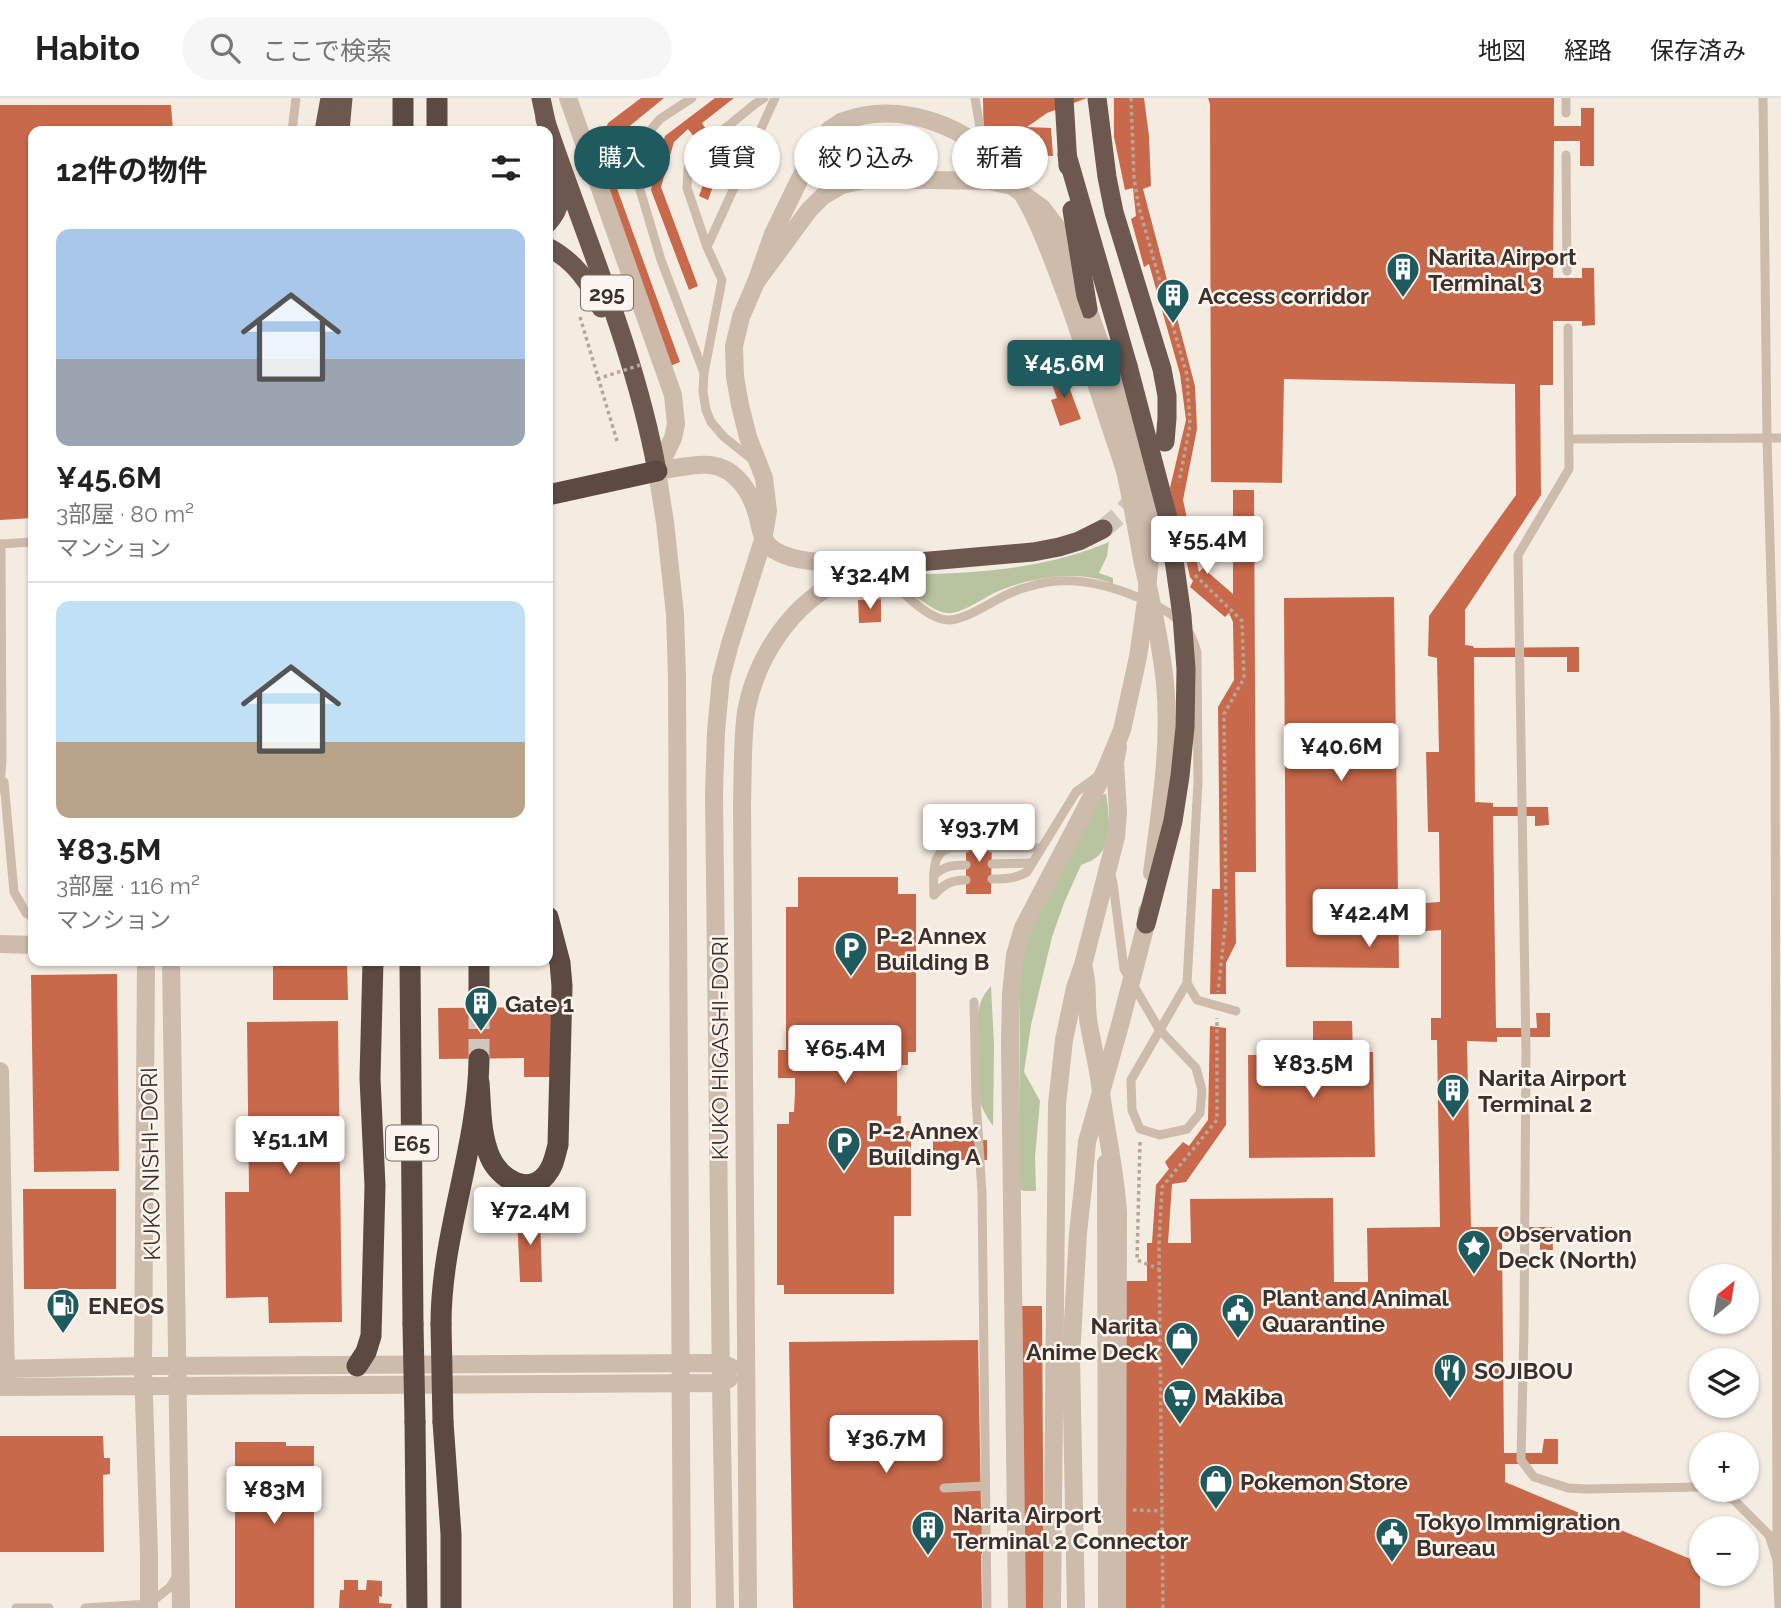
<!DOCTYPE html>
<html lang="ja">
<meta charset="utf-8">
<style>
body{margin:0;font-family:Raleway,"Noto Sans JP",sans-serif;background:#f6f6f6;color:#222;height:100vh;display:flex;flex-direction:column;font-size:26px;white-space:nowrap}
*{box-sizing:border-box;margin:0}
p{font-size:23px;color:#767676}
.icon{flex:none;width:38px;height:38px;fill:none;stroke:currentColor;stroke-width:2;stroke-linecap:round;stroke-linejoin:round}
.map{position:relative;flex:1;overflow:hidden}
.drawer{position:absolute;left:28px;top:28px;width:525px;height:840px;display:flex;flex-direction:column;background:#fff;border-radius:14px;box-shadow:0 2px 5px #0004}
.drawer>*{flex:none}
.hud{position:absolute;left:574px;top:28px;width:665px;height:63px;display:flex;gap:14px}
.needle{width:46px;rotate:30deg}
.tools{position:absolute;left:1689px;top:1166px;display:grid;gap:14px}
.tools a{display:grid;place-items:center;width:70px;height:70px;border-radius:50%;background:#fff;box-shadow:0 2px 5px #0004;font-size:35px}
.price{position:absolute;translate:-50% -60px;padding:0 16px;border-radius:7px;background:#fff;color:#222;font-size:23px;line-height:46px;filter:drop-shadow(0 2px 4px #0008)}
.price::after{content:'';position:absolute;left:50%;top:42px;width:21px;height:16px;margin-left:-10px;background:inherit;clip-path:polygon(0 0,100% 0,50% 100%)}
.price.current{background:#1f5a5e;color:#fff}
ul{padding:0;list-style:none}
li{display:grid;align-content:center;gap:14px;height:371px;padding:0 28px}
li+li{border-top:2px solid #e0e0e0}
li span{display:grid;place-items:center;height:217px;border-radius:14px;color:#555}
li>.icon{margin-inline-start:auto}
span .icon{width:126px;height:126px;fill:#fffc;stroke-width:1}
li b{font-size:30px}
h2{display:flex;justify-content:space-between;align-items:center;height:84px;padding:0 28px;font-size:30px}
.pill{padding:0 24px;border-radius:32px;background:#fff;box-shadow:0 2px 5px #0004;font-size:24px;line-height:63px}
.pill.current{background:#1f5a5e;color:#fff}
header{display:flex;align-items:center;gap:42px;box-sizing:border-box;height:98px;padding:0 35px;background:#fff;border-bottom:2px solid #e0e0e0}
header strong{font-size:33px}
nav{display:flex;gap:38px;margin-inline-start:auto;font-size:24px}
.search{width:490px;height:63px;background:#f6f6f6;display:flex;align-items:center;gap:18px;box-sizing:border-box;padding:0 24px;border-radius:38px;color:#767676;font-size:26px}
.map>svg:first-child{display:block}
</style>
<header>
<strong>Habito</strong>
<div class="search"><svg class="icon" aria-label="search" viewBox="0 0 24 24"><circle cx="10" cy="10" r="6"/><path d="M15 15l6 6"/></svg>ここで検索</div>
<nav><a>地図</a><a>経路</a><a>保存済み</a></nav>
</header>
<div class="map">
<svg width="1781" height="1510" viewBox="0 0 1781 1510">
<rect width="100%" height="100%" fill="#f4ebe1"/>
<g fill="#b8c4a0">
<path d="M1109 444 1107 458 1099 475 1113 480V486C1078 470 1025 480 992 496 981 502 960 516 948 515 937 515 924 504 915 498L913 476C979 476 1048 470 1109 444Z"/>
<path d="M1106 696C1109 712 1112 742 1100 756 1095 762 1088 764 1081 767L1064 805 1052 839 1031 927 1024 974 1040 1003 1035 1059 1036 1093H1023L1019 1090 1020 858 1028 829 1101 697Z"/>
<path d="M991 888 994 947 993 1028C987 1019 981 1010 979 999 975 977 975 934 979 912 980 902 985 895 991 888Z"/>
</g>
<g fill="#c8694b">
<polygon points="641,0 664,0 626,31 619,31 616,43 660,55 665,38 715,0 734,0 702,25 718,50 726,53 708,102 699,98 712,62 688,31 674,44 661,89 698,188 689,192 651,92 656,70 612,56 607,63 680,264 670,268 596,66 601,53 592,49 596,31 605,33 608,25"/>
<polygon points="983,0 1087,0 1047,15 1027,29 1051,30 1053,58 984,55"/>
<polygon points="1114,0 1144,0 1149,38 1151,88 1143,91 1195,288 1197,331 1183,402 1199,474 1203,470 1233,496 1233,392 1254,392 1256,774 1235,774 1236,845 1226,865 1226,896 1210,896 1212,791 1220,791 1218,609 1234,582 1233,524 1229,515 1225,519 1190,489 1193,483 1190,479 1170,390 1186,322 1180,276 1149,166 1144,169 1131,121 1136,118 1133,90 1125,92 1114,39"/>
<polygon points="1208,0 1554,0 1554,28 1581,28 1581,10 1594,10 1594,68 1580,68 1580,43 1554,43 1553,180 1582,180 1582,170 1594,170 1595,227 1582,228 1582,223 1553,223 1553,287 1540,287 1541,397 1465,512 1465,547 1473,548 1474,550 1579,549 1579,574 1567,574 1567,559 1474,559 1475,704 1493,705 1493,709 1548,709 1549,727 1535,728 1535,718 1493,718 1496,930 1537,930 1536,915 1550,915 1550,939 1497,939 1497,944 1467,943 1471,1129 1552,1129 1553,1152 1540,1152 1540,1137 1502,1139 1504,1355 1542,1355 1544,1341 1558,1341 1558,1366 1505,1366 1505,1384 1700,1465 1700,1510 1125,1510 1122,1183 1147,1183 1147,1145 1152,1145 1156,1087 1169,1071 1165,1064 1183,1044 1189,1048 1208,1022 1210,928 1226,930 1226,1027 1186,1084 1172,1086 1168,1145 1191,1145 1190,1101 1333,1100 1334,1184 1368,1184 1367,1130 1440,1129 1437,942 1431,942 1431,920 1441,920 1441,832 1425,833 1425,805 1440,804 1439,734 1428,734 1426,654 1439,654 1437,560 1428,558 1429,518 1516,397 1515,286 1284,281 1282,385 1211,384 1210,6"/>
<polygon points="0,7 171,7 173,33 33,33 33,420 0,422"/>
<polygon points="1063,273 1081,321 1060,328 1051,302 1057,300 1049,278"/>
<polygon points="1394,499 1399,870 1286,869 1284,500"/>
<polygon points="881,501 881,524 859,525 858,502"/>
<polygon points="966,735 992,736 991,796 966,796"/>
<polygon points="798,779 898,779 898,796 916,796 916,954 908,954 908,967 897,967 897,1018 901,1018 901,1033 911,1033 911,1118 894,1118 894,1196 784,1196 784,1187 777,1187 777,1026 789,1026 789,1014 794,1014 795,995 795,980 778,980 778,952 786,952 786,809 798,809"/>
<polygon points="273,863 347,863 348,902 273,902"/>
<polygon points="117,876 119,1073 34,1074 31,877"/>
<polygon points="554,909 555,979 524,979 524,960 439,961 438,910"/>
<polygon points="338,923 342,1224 269,1225 268,1199 226,1200 225,1094 249,1094 247,924"/>
<polygon points="1313,923 1352,923 1353,954 1373,954 1375,1059 1249,1060 1248,957 1313,957"/>
<polygon points="987,1042 987,1062 933,1062 933,1043"/>
<polygon points="23,1091 116,1091 116,1191 24,1191"/>
<polygon points="540,1115 542,1184 520,1184 517,1116"/>
<polygon points="1022,1208 1042,1208 1044,1510 1025,1510"/>
<polygon points="978,1242 981,1409 987,1409 988,1456 981,1456 982,1510 793,1510 789,1244"/>
<polygon points="0,1338 103,1338 104,1360 110,1360 110,1376 103,1377 104,1454 0,1454"/>
<polygon points="235,1344 286,1344 286,1348 314,1348 314,1510 235,1510"/>
<polygon points="344,1482 358,1482 358,1492 366,1492 367,1482 382,1483 382,1499 379,1498 379,1505 392,1506 391,1510 339,1510 340,1492 344,1492"/>
</g>
<g fill="none" stroke-linecap="round" stroke-linejoin="round">
<polyline stroke="#cfc6bd" stroke-width="19" stroke-dasharray="19 10" stroke-linecap="butt" points="1103,431 1122,415 1141,392"/>
<polyline stroke="#cfc6bd" stroke-width="21" stroke-dasharray="21 10" stroke-linecap="butt" points="479,910 479,961"/>
<g stroke="#b9a596" stroke-width="3.5" stroke-dasharray="3.5 3.5" stroke-linecap="butt">
<polyline points="1131,0 1134,81 1139,110 1187,277 1190,327 1179,384"/>
<polyline points="580,219 617,343"/>
<polyline points="1195,477 1242,523 1244,580 1224,616 1226,820 1218,894"/>
<polyline points="1140,1044 1137,1162 1159,1171"/>
<polyline points="1133,1412 1162,1413"/>
<polyline points="1163,1510 1159,1145 1162,1089 1217,1022 1217,920"/>
</g>
<g stroke="#cdbbac" stroke-width="9">
<polyline points="692,0 660,21 648,35 640,57 638,85 661,162 704,275"/>
<polyline points="975,0 989,83"/>
<polyline points="1566,0 1566,15"/>
<polyline points="1763,0 1767,340 1775,621 1777,1462"/>
<polyline points="292,33 296,0"/>
<polyline points="1566,57 1567,173"/>
<polyline points="707,149 775,0"/>
<polyline points="1568,230 1569,371 1518,457 1526,954 1524,1229 1521,1362 1534,1379 1568,1390 1587,1391 1701,1389"/>
<polyline points="1569,341 1781,340"/>
<polyline points="753,362 724,339 711,324 706,312 703,294 704,275 722,182 707,149 687,90 688,71 696,54 755,6 764,0"/>
<polyline points="0,446 33,444"/>
<path d="M895 466 898 490C910 501 930 521 947 522 964 523 991 504 1006 497 1014 493 1023 490 1031 488 1071 475 1115 488 1151 505 1164 512 1177 518 1186 530 1192 537 1194 545 1197 554L1198 684 1187 885 1131 982 1132 1012 1140 1031 1160 1037 1187 1031 1200 1015 1202 992 1196 970 1159 931 1124 871 1113 785 1110 774"/>
<polyline points="4,684 14,794 26,815 33,819"/>
<polyline points="0,691 2,661 1,446"/>
<polyline points="992,750 1041,750"/>
<polyline points="992,766 1032,765"/>
<path d="M934 777C945 768 952 767 966 767"/>
<path d="M992 781C1005 781 1015 781 1027 774L1076 694 1098 678"/>
<path d="M934 797C934 783 930 755 948 751 953 749 961 750 966 750"/>
<path d="M934 797C944 786 951 782 966 782"/>
<polyline points="1187,885 1197,902 1236,913"/>
<polyline points="974,904 976,1001 982,1095 987,1510"/>
<polyline points="944,1390 985,1388"/>
<polyline points="1707,1391 1734,1402 1769,1437 1777,1462 1779,1510"/>
<polyline points="16,1510 49,1510"/>
<polyline points="85,1510 149,1506 170,1489 178,1476"/>
</g>
<g stroke="#cdbbac" stroke-width="18">
<path d="M1084 871C1089 889 1085 908 1089 927 1093 950 1099 972 1101 995"/>
<polyline points="1106,1065 1107,1510"/>
<polyline points="1052,1510 1057,1006 1064,942 1075,890 1083,867 1116,739 1118,714 1115,664 1118,649"/>
</g>
<g stroke="#cdbbac" stroke-width="18">
<polyline points="568,0 673,297 676,326 673,340 657,373 665,424 675,516 677,579 678,813"/>
<polyline points="756,184 809,112 823,98 842,87 868,81 989,83 1012,88 1042,110 1061,135 1117,293 1134,348 1148,407 1151,450 1146,503 1138,559 1122,632 1105,673 1023,830 1015,857 1011,896 1010,945 1017,1510"/>
<path d="M657 373C674 371 694 365 710 367 737 370 752 396 758 420 761 433 762 444 774 452 799 468 845 464 874 465"/>
<polyline points="0,846 33,847"/>
<polyline points="146,863 143,1268 149,1456 149,1510"/>
<polyline points="171,863 181,1510"/>
<polyline points="0,973 6,1280"/>
<polyline points="0,1271 143,1268 721,1265 731,1269"/>
<polyline points="0,1289 721,1285 729,1281"/>
<polyline points="725,1510 721,1285 714,695 716,634 721,580 730,546 763,442 768,413 764,380 748,339 740,307 735,279 734,248 741,219 756,184 773,136 811,58 830,31 841,24"/>
<path d="M748 1510 742 705C743 675 742 644 746 614 756 559 792 504 844 481 860 473 878 470 895 466"/>
<polyline points="1076,1510 1071,1259 1078,1135 1083,1089"/>
</g>
<g stroke="#6c584f" stroke-width="19">
<polyline points="541,0 548,33"/>
<polyline points="1064,0 1068,68"/>
<polyline points="1097,0 1107,79 1114,114 1162,271 1167,298 1167,320 1165,344"/>
<path d="M545 21C584 137 635 252 657 373"/>
<polyline points="324,33 330,0"/>
<polyline points="340,33 343,0"/>
<polyline points="1067,57 1128,268"/>
<polyline points="1072,112 1088,211"/>
<path d="M548 125C561 111 562 97 558 80"/>
<path d="M548 149C574 163 589 183 601 210"/>
<polyline points="895,466 1033,454 1059,449 1079,443 1103,431"/>
</g>
<g stroke="#5c4a42" stroke-width="21">
<polyline points="403,0 403,33"/>
<polyline points="437,0 437,33"/>
<polyline points="548,397 657,373"/>
<polyline points="410,863 413,1226"/>
<polyline points="479,910 479,863"/>
<path d="M479 984C481 1009 480 1036 490 1059 499 1080 528 1099 546 1077 554 1068 555 1057 558 1047L562 888 560 865 548 819"/>
<path d="M441 1226C441 1136 478 1050 479 961"/>
<polyline points="357,1268 366,1254 371,1238 375,1088 370,980 373,863"/>
<polyline points="415,1324 417,1510"/>
<polyline points="443,1324 451,1436 451,1510"/>
</g>
<polyline stroke="#b9a596" stroke-width="3.5" stroke-dasharray="3.5 3.5" stroke-linecap="butt" points="597,281 640,267"/>
<path stroke="#cdbbac" stroke-width="18" d="M1101 994C1106 1035 1116 1075 1118 1116L1117 1510"/>
<g stroke="#cdbbac" stroke-width="18">
<path d="M841 24C901 1 971 28 1010 78 1036 111 1051 158 1066 197 1080 235 1092 274 1105 312 1111 332 1119 352 1125 373 1132 403 1137 435 1143 466 1152 505 1161 545 1165 585 1171 649 1160 712 1152 775"/>
<polyline points="678,813 682,1510"/>
<polyline points="1083,1089 1087,1044 1120,927 1146,826 1147,813"/>
</g>
<polyline stroke="#6c584f" stroke-width="19" points="1128,268 1168,420 1182,518 1186,571 1185,629 1180,678 1173,723 1146,826"/>
<g stroke="#5c4a42" stroke-width="21">
<polyline points="413,1226 415,1324"/>
<polyline points="441,1226 443,1324"/>
</g>
</g>
<defs>
<symbol id="building-pin" viewBox="-11 -11 22 30"><path d="M0 17L-7.5 6A9.5 9.5 0 1 1 7.5 6Z" fill="#1f5a5e" stroke="#fbf5ee"/><path d="M-4-6H4V6H1V3H-1V6H-4ZM-2.5-4.3h1.7v1.8h-1.7ZM.8-4.3h1.7v1.8H.8ZM-2.5-1h1.7V.8h-1.7ZM.8-1h1.7V.8H.8Z" fill="#fff"/></symbol>
<symbol id="parking-pin" viewBox="-11 -11 22 30"><path d="M0 17L-7.5 6A9.5 9.5 0 1 1 7.5 6Z" fill="#1f5a5e" stroke="#fbf5ee"/><path d="M-3.5-5.5H1a3.5 3.5 0 0 1 0 7H-1V5.5H-3.5ZM-1-3.4V-.6H.8a1.4 1.4 0 0 0 0-2.8Z" fill="#fff"/></symbol>
<symbol id="sight-pin" viewBox="-11 -11 22 30"><path d="M0 17L-7.5 6A9.5 9.5 0 1 1 7.5 6Z" fill="#1f5a5e" stroke="#fbf5ee"/><path d="M0-6L1.8-2.2L6-1.7L2.9 1.2L3.7 5.4L0 3.3L-3.7 5.4L-2.9 1.2L-6-1.7L-1.8-2.2Z" fill="#fff"/></symbol>
<symbol id="fuel-pin" viewBox="-11 -11 22 30"><path d="M0 17L-7.5 6A9.5 9.5 0 1 1 7.5 6Z" fill="#1f5a5e" stroke="#fbf5ee"/><path d="M-5.5-6h7V0h2V4h1.3V-2.5L3-4.5l.8-.8L6-3V5H2.5V1h-1V6h-7ZM-4.2-4.7v3.2H.2V-4.7Z" fill="#fff"/></symbol>
<symbol id="civic-pin" viewBox="-11 -11 22 30"><path d="M0 17L-7.5 6A9.5 9.5 0 1 1 7.5 6Z" fill="#1f5a5e" stroke="#fbf5ee"/><path d="M-.6-6.5H3V-4.5H.6V-3L4-1V1h2V6H-6V1h2V-1L-.6-3ZM-1.2 2.5V6h2.4V2.5Z" fill="#fff"/></symbol>
<symbol id="shop-pin" viewBox="-11 -11 22 30"><path d="M0 17L-7.5 6A9.5 9.5 0 1 1 7.5 6Z" fill="#1f5a5e" stroke="#fbf5ee"/><path d="M-5-2.5h2.3a2.7 3.5 0 0 1 5.4 0H5L5.5 6h-11ZM-1.5-2.5h3a1.5 2.3 0 0 0-3 0Z" fill="#fff"/></symbol>
<symbol id="restaurant-pin" viewBox="-11 -11 22 30"><path d="M0 17L-7.5 6A9.5 9.5 0 1 1 7.5 6Z" fill="#1f5a5e" stroke="#fbf5ee"/><path d="M-5-6h1v4h1v-4h1v4h1v-4h1v5L-1.5 .5V6h-2V.5L-5-1ZM5-6V6H3V1.5H1.5Q1.5-4 5-6Z" fill="#fff"/></symbol>
<symbol id="supermarket-pin" viewBox="-11 -11 22 30"><path d="M0 17L-7.5 6A9.5 9.5 0 1 1 7.5 6Z" fill="#1f5a5e" stroke="#fbf5ee"/><path d="M-6-5.5h2.5l.6 2H6L4.5 2H-2.5L-4.4-4H-6ZM-1.5 3.2a1.3 1.3 0 1 0 .1 0ZM3 3.2a1.3 1.3 0 1 0 .1 0Z" fill="#fff"/></symbol>
</defs>
<g fill-rule="evenodd">
<use href="#building-pin" x="1384" y="152" width="38" height="52"/>
<use href="#building-pin" x="1154" y="178" width="38" height="52"/>
<use href="#parking-pin" x="832" y="831" width="38" height="52"/>
<use href="#building-pin" x="462" y="886" width="38" height="52"/>
<use href="#building-pin" x="1434" y="973" width="38" height="52"/>
<use href="#parking-pin" x="825" y="1026" width="38" height="52"/>
<use href="#sight-pin" x="1455" y="1129" width="38" height="52"/>
<use href="#fuel-pin" x="44" y="1188" width="38" height="52"/>
<use href="#civic-pin" x="1219" y="1193" width="38" height="52"/>
<use href="#shop-pin" x="1163" y="1221" width="38" height="52"/>
<use href="#restaurant-pin" x="1431" y="1253" width="38" height="52"/>
<use href="#supermarket-pin" x="1161" y="1279" width="38" height="52"/>
<use href="#shop-pin" x="1197" y="1364" width="38" height="52"/>
<use href="#building-pin" x="909" y="1410" width="38" height="52"/>
<use href="#civic-pin" x="1373" y="1417" width="38" height="52"/>
</g>
<g text-anchor="middle" dominant-baseline="central" stroke-width="5" stroke-linejoin="round" paint-order="stroke">
<g fill="#fbf5ee" stroke="#756b66" stroke-width="2">
<rect x="581" y="177.5" width="52" height="35" rx="5"/>
<rect x="386" y="1027.5" width="52" height="35" rx="5"/>
</g>
<g font-size="21" font-weight="bold" fill="#3b302b">
<text x="607" y="195">295</text>
<text x="412" y="1045">E65</text>
</g>
<g font-size="23" font-weight="bold" fill="#3b302b" stroke="#fbf5ee" text-anchor="start">
<text x="1428" y="158">Narita Airport<tspan x="1428" dy="26">Terminal 3</tspan></text>
<text x="1198" y="197">Access corridor</text>
<text x="876" y="837">P-2 Annex<tspan x="876" dy="26">Building B</tspan></text>
<text x="505" y="905">Gate 1</text>
<text x="1478" y="979">Narita Airport<tspan x="1478" dy="26">Terminal 2</tspan></text>
<text x="868" y="1032">P-2 Annex<tspan x="868" dy="26">Building A</tspan></text>
<text x="1498" y="1135">Observation<tspan x="1498" dy="26">Deck (North)</tspan></text>
<text x="1262" y="1199">Plant and Animal<tspan x="1262" dy="26">Quarantine</tspan></text>
<text x="88" y="1207">ENEOS</text>
<text x="1158" y="1227" text-anchor="end">Narita<tspan x="1158" dy="26">Anime Deck</tspan></text>
<text x="1474" y="1272">SOJIBOU</text>
<text x="1204" y="1298">Makiba</text>
<text x="1240" y="1383">Pokemon Store</text>
<text x="953" y="1416">Narita Airport<tspan x="953" dy="26">Terminal 2 Connector</tspan></text>
<text x="1416" y="1423">Tokyo Immigration<tspan x="1416" dy="26">Bureau</tspan></text>
</g>
<g font-size="23" fill="#3b302b" stroke="#fbf5ee">
<text transform="translate(719 950) rotate(-90)">KUKO HIGASHI-DORI</text>
<text transform="translate(150 1066) rotate(-91)">KUKO NISHI-DORI</text>
</g>
</g>
</svg>
<div class="tools">
<a><svg class="needle" viewBox="-14 -14 28 28"><path d="M0-13l5 13h-10z" fill="#e53935"/><path d="M0 13l5-13h-10z" fill="#767676"/></svg></a>
<a><svg class="icon" aria-label="layers" viewBox="0 0 24 24"><path d="M12 4l9 5-9 5-9-5zM3 14l9 5 9-5"/></svg></a>
<a>+</a>
<a>−</a>
</div>
<b class="price current" style="left:1064px;top:302px">¥45.6M</b>
<b class="price" style="left:1207px;top:478px">¥55.4M</b>
<b class="price" style="left:870px;top:513px">¥32.4M</b>
<b class="price" style="left:1341px;top:685px">¥40.6M</b>
<b class="price" style="left:979px;top:766px">¥93.7M</b>
<b class="price" style="left:1369px;top:851px">¥42.4M</b>
<b class="price" style="left:845px;top:987px">¥65.4M</b>
<b class="price" style="left:1313px;top:1002px">¥83.5M</b>
<b class="price" style="left:290px;top:1078px">¥51.1M</b>
<b class="price" style="left:530px;top:1149px">¥72.4M</b>
<b class="price" style="left:886px;top:1377px">¥36.7M</b>
<b class="price" style="left:274px;top:1428px">¥83M</b>
<div class="hud">
<a class="pill current">購入</a>
<a class="pill">賃貸</a>
<a class="pill">絞り込み</a>
<a class="pill">新着</a>
</div>
<section class="drawer">
<h2>12件の物件<svg class="icon" aria-label="filters" viewBox="0 0 24 24"><path d="M4 7h16M4 17h16"/><circle cx="9" cy="7" r="2"/><circle cx="15" cy="17" r="2"/></svg></h2>
<ul>
<li><span style="background:linear-gradient(#a9c7e8 60%,#9aa5b1 0)"><svg class="icon" aria-label="home" viewBox="0 0 24 24"><path d="M3 11l9-7 9 7M6 9v11h12V9"/></svg></span><div><b>¥45.6M</b><p>3部屋 · 80 m²</p><p>マンション</p></div></li>
<li><span style="background:linear-gradient(#bfe0f5 65%,#b9a48a 0)"><svg class="icon" aria-label="home" viewBox="0 0 24 24"><path d="M3 11l9-7 9 7M6 9v11h12V9"/></svg></span><div><b>¥83.5M</b><p>3部屋 · 116 m²</p><p>マンション</p></div></li>
</ul>
</section>
</div>
